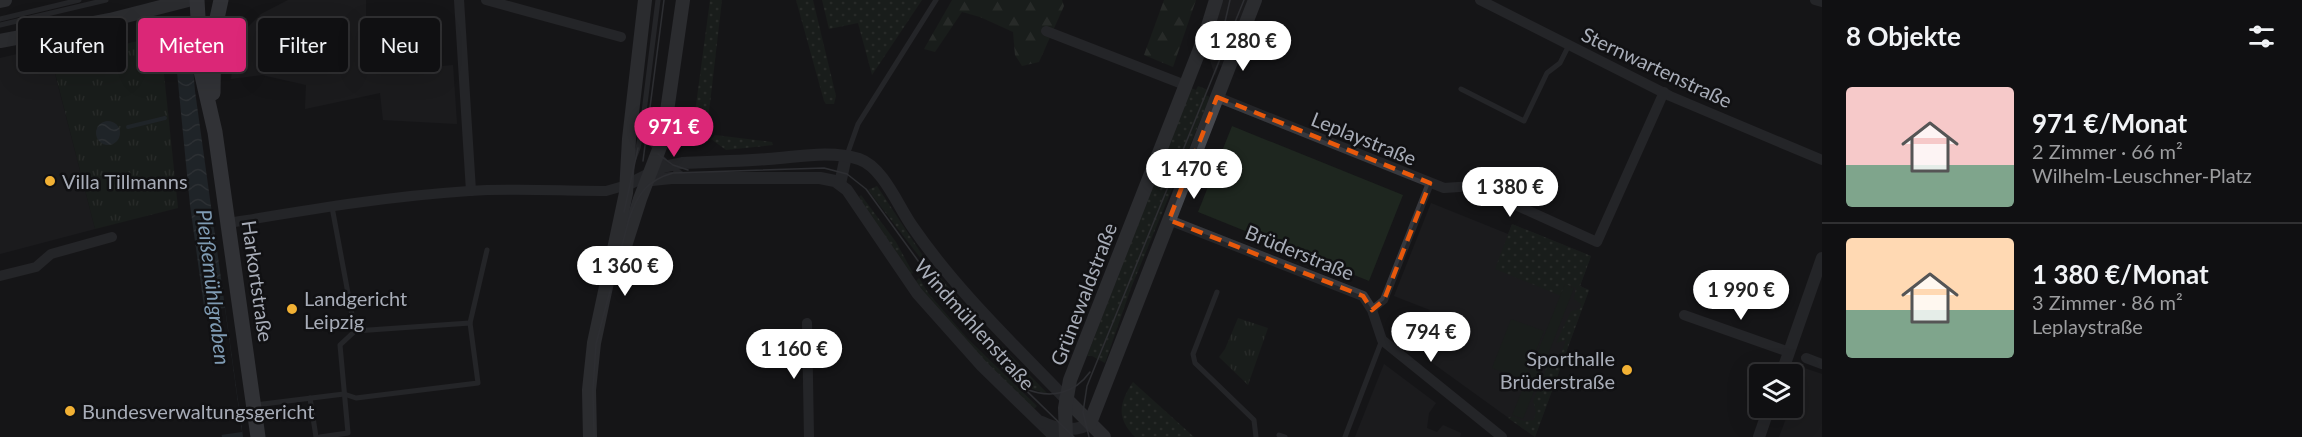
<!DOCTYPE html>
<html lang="de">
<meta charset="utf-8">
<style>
body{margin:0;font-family:Lato,sans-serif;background:#19191b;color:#f1f3f6;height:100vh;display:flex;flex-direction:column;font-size:22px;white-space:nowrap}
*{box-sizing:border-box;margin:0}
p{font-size:20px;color:#9c9d9f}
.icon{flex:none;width:33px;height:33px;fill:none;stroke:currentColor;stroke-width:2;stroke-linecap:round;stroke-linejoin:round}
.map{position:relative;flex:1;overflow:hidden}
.details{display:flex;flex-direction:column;background:#101012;width:480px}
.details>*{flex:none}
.guide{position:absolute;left:18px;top:18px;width:570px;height:54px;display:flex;gap:12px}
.fabs{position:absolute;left:1749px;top:364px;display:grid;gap:12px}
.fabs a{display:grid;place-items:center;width:54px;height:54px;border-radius:6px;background:#101012;box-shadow:0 6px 24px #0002,0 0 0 2px #303032;font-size:30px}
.price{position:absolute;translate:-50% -51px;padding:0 14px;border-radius:21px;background:#fff;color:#222;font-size:20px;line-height:39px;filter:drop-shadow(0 2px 3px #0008)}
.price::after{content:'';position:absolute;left:50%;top:36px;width:18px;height:14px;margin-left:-9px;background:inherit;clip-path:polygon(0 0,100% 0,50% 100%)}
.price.active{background:#db2777;color:#fff}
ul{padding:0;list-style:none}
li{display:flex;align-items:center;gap:18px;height:150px;padding:0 24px}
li+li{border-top:2px solid #303032}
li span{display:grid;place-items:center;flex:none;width:168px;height:120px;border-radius:6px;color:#555}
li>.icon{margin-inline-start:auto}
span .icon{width:72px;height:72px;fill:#fffc;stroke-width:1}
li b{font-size:26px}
h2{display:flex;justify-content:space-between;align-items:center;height:72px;padding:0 24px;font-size:26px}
.chip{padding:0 21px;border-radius:6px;background:#101012;box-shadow:0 6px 24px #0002,0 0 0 2px #303032;font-size:21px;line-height:54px}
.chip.active{background:#db2777;color:#fff}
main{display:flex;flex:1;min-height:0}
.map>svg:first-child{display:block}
</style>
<main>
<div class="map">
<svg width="1822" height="437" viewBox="0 0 1822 437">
<defs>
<pattern id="grass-dots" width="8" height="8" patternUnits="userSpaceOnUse" patternTransform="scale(1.5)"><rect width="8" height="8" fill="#1e261f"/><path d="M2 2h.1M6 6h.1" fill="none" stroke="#3c433d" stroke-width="1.8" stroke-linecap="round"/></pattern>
<pattern id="forest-firs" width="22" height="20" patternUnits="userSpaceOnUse" patternTransform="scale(1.5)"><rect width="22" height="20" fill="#1e261f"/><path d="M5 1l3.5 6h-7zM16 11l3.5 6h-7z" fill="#3c433d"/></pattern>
<pattern id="park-tufts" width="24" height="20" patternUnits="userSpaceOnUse" patternTransform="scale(1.5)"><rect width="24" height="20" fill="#1e261f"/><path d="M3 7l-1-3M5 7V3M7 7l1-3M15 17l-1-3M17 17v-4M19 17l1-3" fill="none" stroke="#3c433d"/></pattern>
<pattern id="water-waves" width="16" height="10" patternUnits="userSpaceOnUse" patternTransform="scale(1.5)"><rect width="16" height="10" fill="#2c353c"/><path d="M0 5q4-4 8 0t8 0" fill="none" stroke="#485056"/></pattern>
</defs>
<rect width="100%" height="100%" fill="#161618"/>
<g fill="#222225">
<polygon points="288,0 366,0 366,16 419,29 422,68 453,65 457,124 383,120 380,93 305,109 306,85 262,75 231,79 235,50 246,29 261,14"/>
<polygon points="1222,0 1251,0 1224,67 1219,65 1215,76 1210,60 1215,45 1209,43"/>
<polygon points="48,47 95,229 0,254 0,58"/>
<polygon points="1431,203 1508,234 1512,224 1591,256 1580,286 1589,290 1535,437 1427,359 1434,345 1419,339 1430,310 1394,296"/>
<polygon points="1384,364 1436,403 1429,413 1427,428 1437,432 1443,425 1461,433 1460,437 1355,437"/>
<polygon points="1804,368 1822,374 1822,437 1779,437 1790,408 1792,408 1793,401"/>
</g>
<g fill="url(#grass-dots)">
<polygon points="710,0 722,0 707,129 700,136 692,135"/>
<polygon points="796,0 813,0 836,96 834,104 826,104 824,101"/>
<polygon points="822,0 922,0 872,75 858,23 829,29"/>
<polygon points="1198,86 1208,90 1206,95 1210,97 1131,288 1105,363 1092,356 1087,356 1191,88 1196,90"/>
<polygon points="715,135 772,142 773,145 726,150 711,139"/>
<polygon points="877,186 927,262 925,264 868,190"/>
<polygon points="861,195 896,242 913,273 909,276 859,197"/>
<polygon points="1512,224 1591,256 1580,286 1589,290 1535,437 1508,418 1512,416 1524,421 1534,420 1536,412 1533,401 1548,364 1556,368 1566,340 1556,343 1571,311 1580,309 1581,304 1574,299 1576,288 1565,284 1561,296 1495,269"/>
<path d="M932 268 985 329 1047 393C1012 388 1002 355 982 331 964 311 947 291 930 270Z"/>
<polygon points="919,278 929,294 967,338 1037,406 1034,409 980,357 915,282"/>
<path d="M1133 382 1194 437H1135C1116 418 1119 403 1133 382Z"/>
</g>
<g fill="url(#forest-firs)">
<polygon points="952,0 1062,0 1064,6 1039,62 1022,66 1015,55 1013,32 980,17 962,12 935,52 924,49"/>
<polygon points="1164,0 1196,0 1173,67 1144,55"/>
</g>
<g fill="url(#park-tufts)">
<polygon points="160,36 178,208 95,229 52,61"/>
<polygon points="1238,318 1268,328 1248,385 1219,357 1225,349"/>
</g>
<g fill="#1e261f">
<polygon points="1232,126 1403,195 1369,281 1198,212"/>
<polygon points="1565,284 1574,288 1523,419 1512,415"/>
<polygon points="1511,319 1544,331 1524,381 1492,368"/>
</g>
<g fill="url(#water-waves)">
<polygon points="190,29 195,91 243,437 222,437 190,205 173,31"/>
<circle cx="108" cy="133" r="12"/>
</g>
<polygon fill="#161618" points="225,308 242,432 221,435 204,311"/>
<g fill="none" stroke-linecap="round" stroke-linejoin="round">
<polyline stroke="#2c353c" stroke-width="4" points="128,127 165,118"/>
<g stroke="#37383d" stroke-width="5">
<polyline points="0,19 79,0"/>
<polyline points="0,25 106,0"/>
<polyline points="1461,89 1524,121 1547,73 1560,63 1569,45"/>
<path d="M645 118C648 144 660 161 683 175"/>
<polyline points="847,155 858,124 936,0"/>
<polyline points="633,161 638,148 642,128 658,0"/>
<polyline points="332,207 355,331 470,323"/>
<polyline points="1217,292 1193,354 1195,363 1254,420 1256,437"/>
<polyline points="310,398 316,437"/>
<polyline points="255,405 344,394 356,398 478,383 470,323 487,250"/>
<polyline points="1279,435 1285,437"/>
<polyline points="320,437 348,433 340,345 355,331"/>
<polyline points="1345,437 1382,340"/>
</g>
<polyline stroke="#37383d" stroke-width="8" points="1372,310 1384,300 1430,183"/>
<g stroke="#37383d" stroke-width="10">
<polyline points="459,0 471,191"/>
<polyline points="486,0 621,37"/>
<polyline points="1480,0 1670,96 1822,160"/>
<polyline points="1815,0 1822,2"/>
<polyline points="1046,31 1185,85"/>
<polyline points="1217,97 1444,188 1474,186 1597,242 1664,92"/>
<polyline points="1169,220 1363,296 1372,310 1382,340 1502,437"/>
<path d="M229 223C308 210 389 196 469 191 514 188 561 191 606 191L627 185"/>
<polyline points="0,276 36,267 51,254 112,237"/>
<polyline points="1684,315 1789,352"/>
<polyline points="807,323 809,437"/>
<polyline points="1806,358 1822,364"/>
</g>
<g stroke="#37383d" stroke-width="12">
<polyline points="642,181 671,178 820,178 835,181 847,190 917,293 982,366 1055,437"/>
<polyline points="840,184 846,156"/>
<path d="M627 185 663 167 682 163C711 162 740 161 768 159 798 157 830 150 859 159 883 167 898 206 912 226 956 290 1012 343 1066 399"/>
<polyline points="1781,375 1822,258"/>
<path d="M1042 422C1056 429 1077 433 1090 423"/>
<polyline points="1759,437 1769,408"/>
</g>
<g stroke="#45474d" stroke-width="14">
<polyline points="0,1 5,0"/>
<polyline points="0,41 110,20 188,0"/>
<polyline points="618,268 640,199 663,139 683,0"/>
<polyline points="1066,399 1104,437"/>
<polyline points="1090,423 1255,0"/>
<polyline points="590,437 589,390 594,343 626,193 629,139 645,0"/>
<polyline points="1066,437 1065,408 1070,380 1205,36 1216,0"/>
</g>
<g stroke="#53555c" stroke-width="15">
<polyline points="197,0 201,71 215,132 258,437"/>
<polyline points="213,93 214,32 221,0"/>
</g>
<g stroke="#4a4c52" stroke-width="1.5">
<polyline points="1222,35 1230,0"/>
<polyline points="658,154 673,165 688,170"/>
<polyline points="643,161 664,0"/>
<polyline points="624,212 638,148"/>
<polyline points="1001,366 1074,437"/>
<path d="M1026 389C1051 399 1074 394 1090 372"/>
<path d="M594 437 593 390 596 344 629 219C637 195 647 180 673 173L824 168 847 174 866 189 924 269 983 337 1005 371"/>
<polyline points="1089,437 1083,412 1087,386 1244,0"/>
</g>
</g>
<path d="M0 0H1822V437H0ZM1217 97 1430 183 1384 300 1372 310 1363 296 1169 220Z" fill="#161618" fill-opacity=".55" fill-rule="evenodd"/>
<path fill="none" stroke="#e8590c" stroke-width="4.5" stroke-dasharray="12 8" stroke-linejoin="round" d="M1217 97 1430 183 1384 300 1372 310 1363 296 1169 220Z"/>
<g fill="#f2b134" stroke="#111113" stroke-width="2">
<circle cx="50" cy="181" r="6"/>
<circle cx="292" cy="309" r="6"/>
<circle cx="1627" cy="370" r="6"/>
<circle cx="70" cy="411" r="6"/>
</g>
<g text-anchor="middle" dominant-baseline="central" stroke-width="5" stroke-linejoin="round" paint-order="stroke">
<g font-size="20" fill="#a8adb8" stroke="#111113">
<text transform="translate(1657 67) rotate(25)">Sternwartenstraße</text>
<text transform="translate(1364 138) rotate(22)">Leplaystraße</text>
<text transform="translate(1300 252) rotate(22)">Brüderstraße</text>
<text transform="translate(258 281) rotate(82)">Harkortstraße</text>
<text transform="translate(1083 294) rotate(-69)">Grünewaldstraße</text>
<text transform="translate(975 324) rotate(48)">Windmühlenstraße</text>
</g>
<g font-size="20" fill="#a8adb8" stroke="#111113" text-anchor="start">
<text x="62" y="181">Villa Tillmanns</text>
<text x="304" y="298">Landgericht<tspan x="304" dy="23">Leipzig</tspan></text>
<text x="1615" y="358" text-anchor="end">Sporthalle<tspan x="1615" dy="23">Brüderstraße</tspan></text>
<text x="82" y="411">Bundesverwaltungsgericht</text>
</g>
<g font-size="21" font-style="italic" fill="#7f9bb3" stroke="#111113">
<text transform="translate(214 287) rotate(83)">Pleißemühlgraben</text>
</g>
</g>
</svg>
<div class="fabs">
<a><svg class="icon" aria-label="layers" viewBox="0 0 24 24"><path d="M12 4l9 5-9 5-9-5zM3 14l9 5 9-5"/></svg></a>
</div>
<b class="price" style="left:1243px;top:72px">1 280 €</b>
<b class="price active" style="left:674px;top:158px">971 €</b>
<b class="price" style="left:1194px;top:200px">1 470 €</b>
<b class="price" style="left:1510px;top:218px">1 380 €</b>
<b class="price" style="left:625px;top:297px">1 360 €</b>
<b class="price" style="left:1741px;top:321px">1 990 €</b>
<b class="price" style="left:1431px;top:363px">794 €</b>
<b class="price" style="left:794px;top:380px">1 160 €</b>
<div class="guide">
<a class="chip">Kaufen</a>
<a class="chip active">Mieten</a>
<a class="chip">Filter</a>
<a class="chip">Neu</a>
</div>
</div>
<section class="details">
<h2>8 Objekte<svg class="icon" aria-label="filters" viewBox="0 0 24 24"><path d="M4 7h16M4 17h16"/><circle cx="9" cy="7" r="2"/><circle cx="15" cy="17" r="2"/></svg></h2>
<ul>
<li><span style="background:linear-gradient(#f6c9c9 65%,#7fa58c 0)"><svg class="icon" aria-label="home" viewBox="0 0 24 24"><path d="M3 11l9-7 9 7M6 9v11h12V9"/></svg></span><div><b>971 €/Monat</b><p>2 Zimmer · 66 m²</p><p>Wilhelm-Leuschner-Platz</p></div></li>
<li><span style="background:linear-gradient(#ffd9b3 60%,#7fa58c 0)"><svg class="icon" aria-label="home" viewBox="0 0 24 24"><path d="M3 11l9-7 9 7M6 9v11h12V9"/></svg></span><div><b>1 380 €/Monat</b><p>3 Zimmer · 86 m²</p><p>Leplaystraße</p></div></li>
</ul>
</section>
</main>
